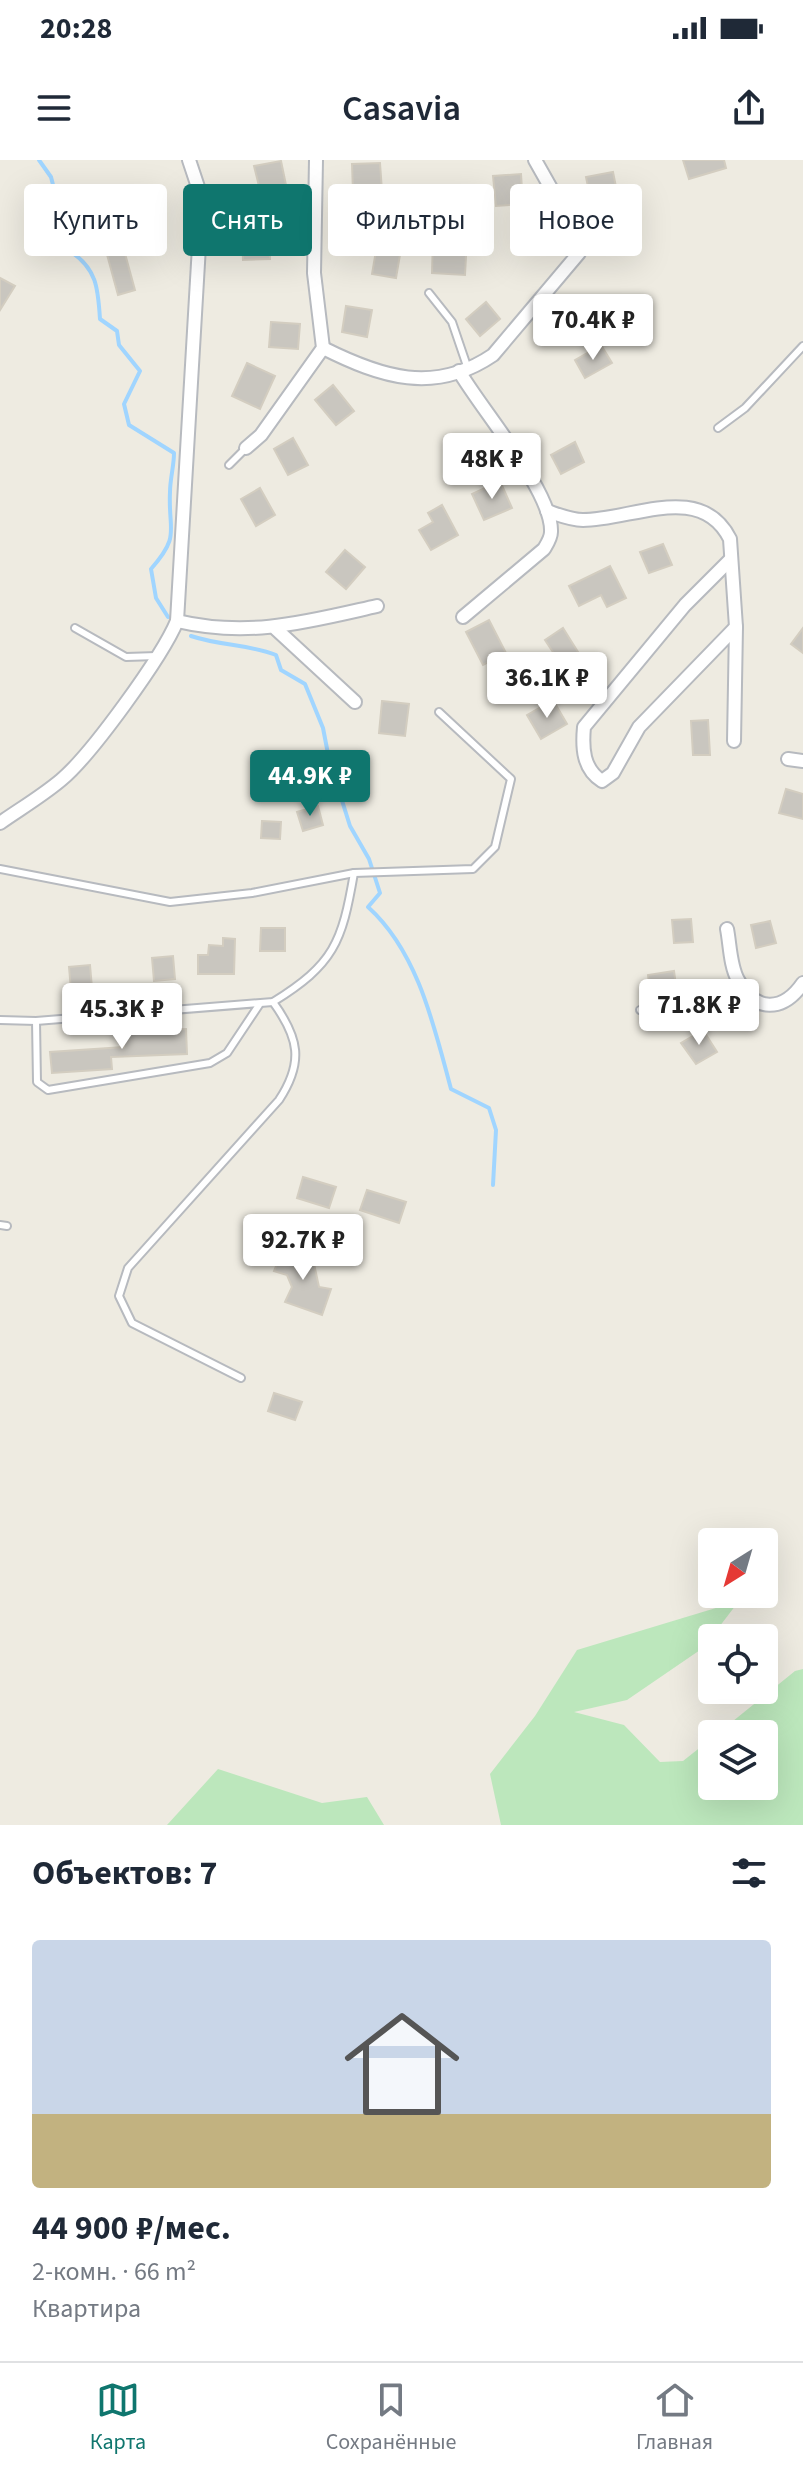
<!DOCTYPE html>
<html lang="ru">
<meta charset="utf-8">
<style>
body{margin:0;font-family:"Source Sans 3",sans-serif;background:#f6f6f7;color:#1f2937;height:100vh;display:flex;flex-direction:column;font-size:30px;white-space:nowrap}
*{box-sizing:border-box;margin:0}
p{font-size:26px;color:#747a83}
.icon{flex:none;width:44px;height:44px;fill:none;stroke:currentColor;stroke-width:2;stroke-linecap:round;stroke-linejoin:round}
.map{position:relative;height:1665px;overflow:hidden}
.details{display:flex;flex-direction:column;background:#fff;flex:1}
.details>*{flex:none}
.guide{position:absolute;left:24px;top:24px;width:756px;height:72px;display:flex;gap:16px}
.needle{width:52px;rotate:217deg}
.fabs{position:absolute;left:698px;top:1368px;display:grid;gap:16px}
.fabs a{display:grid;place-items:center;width:80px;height:80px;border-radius:8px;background:#fff;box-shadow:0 8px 32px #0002;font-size:40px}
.price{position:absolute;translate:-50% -68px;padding:0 18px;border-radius:8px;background:#fff;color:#222;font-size:26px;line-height:52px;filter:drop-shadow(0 2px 4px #0008)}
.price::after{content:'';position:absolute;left:50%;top:48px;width:24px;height:18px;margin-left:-12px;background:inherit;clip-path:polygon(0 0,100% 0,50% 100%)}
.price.on{background:#0f766e;color:#fff}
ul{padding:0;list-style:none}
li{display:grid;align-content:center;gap:16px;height:424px;padding:0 32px}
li+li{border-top:2px solid #e0e1e3}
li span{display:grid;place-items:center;height:248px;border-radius:8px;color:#555}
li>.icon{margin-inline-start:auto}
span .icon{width:144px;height:144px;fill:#fffc;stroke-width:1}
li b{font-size:34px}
h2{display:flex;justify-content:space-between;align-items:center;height:96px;padding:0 32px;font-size:34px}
.pill{padding:0 28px;border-radius:8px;background:#fff;box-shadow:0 8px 32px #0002;font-size:28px;line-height:72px}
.pill.on{background:#0f766e;color:#fff}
.status{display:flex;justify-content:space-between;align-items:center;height:56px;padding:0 40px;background:#fff;direction:ltr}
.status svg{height:22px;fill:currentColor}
header{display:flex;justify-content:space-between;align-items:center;height:104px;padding:0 32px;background:#fff;font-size:36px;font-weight:600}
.tabs{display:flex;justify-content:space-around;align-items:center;height:112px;border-top:2px solid #e0e1e3;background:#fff;font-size:22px;color:#747a83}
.tabs a{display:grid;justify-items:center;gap:4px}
.tabs .on{color:#0f766e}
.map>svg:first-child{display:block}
</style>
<div class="status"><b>20:28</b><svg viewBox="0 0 49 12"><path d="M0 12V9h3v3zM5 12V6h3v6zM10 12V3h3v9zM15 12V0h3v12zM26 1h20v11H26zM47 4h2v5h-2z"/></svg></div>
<header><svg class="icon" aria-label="menu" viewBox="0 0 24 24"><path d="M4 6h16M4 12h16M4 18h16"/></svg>Casavia<svg class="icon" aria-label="share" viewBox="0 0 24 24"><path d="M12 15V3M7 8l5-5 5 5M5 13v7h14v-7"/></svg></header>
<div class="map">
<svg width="803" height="1665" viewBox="0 0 803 1665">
<rect width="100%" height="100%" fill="#eeebe1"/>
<g fill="#bce7bc">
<polygon points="739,1441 703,1488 627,1540 574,1552 624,1565 660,1602 683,1601 712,1578 712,1626 764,1626 764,1574 717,1574 795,1511 803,1509 803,1665 501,1665 490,1614 535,1556 577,1490"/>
<polygon points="218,1609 322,1643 367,1637 384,1665 167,1665"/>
</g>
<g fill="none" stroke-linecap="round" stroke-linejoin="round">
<g stroke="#a0d5ff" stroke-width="4">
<path d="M39 0 51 17 60 52 73 55 77 61 69 73 70 91C97 109 98 128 100 159L117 171 119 185 140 211 124 244 129 265 174 293C174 306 170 319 170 332 168 372 181 375 151 409L156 438 168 457"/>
<path d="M191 476C221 486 248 484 276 495L281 510 305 524 323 568 329 599 350 666 369 699 380 733 368 747C418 792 434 866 451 929L489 948 496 970 493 1025"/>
</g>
</g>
<g fill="#c9c6bf" stroke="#d3cdc0" stroke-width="2">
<polygon points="683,0 724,0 726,8 689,19"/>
<polygon points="281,1 286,25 260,30 254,6"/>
<polygon points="380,3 382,31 353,32 352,4"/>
<polygon points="613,12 618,37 591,41 586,17"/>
<polygon points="521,14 523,44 496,46 493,16"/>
<polygon points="136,44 141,61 118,68 135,130 118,135 96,54"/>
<polygon points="542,51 555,67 538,81 524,65"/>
<polygon points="609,52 624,71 600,90 585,71"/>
<polygon points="269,76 270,99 243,100 242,77"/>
<polygon points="433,77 467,78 465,115 432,113"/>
<polygon points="377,85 401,89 396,118 372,114"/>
<polygon points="0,118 15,126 0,150"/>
<polygon points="486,142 500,159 480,176 466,159"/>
<polygon points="346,146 372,150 367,177 342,172"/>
<polygon points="271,162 300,164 298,189 269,187"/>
<polygon points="601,185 612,203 585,218 575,200"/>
<polygon points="247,203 275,216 260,249 232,236"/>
<polygon points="333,225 354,251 336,265 315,240"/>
<polygon points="293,278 308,305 288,315 274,289"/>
<polygon points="575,282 584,302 561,314 551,295"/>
<polygon points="500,321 512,348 484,360 472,334"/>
<polygon points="260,328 275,355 256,366 241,339"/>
<polygon points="442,345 458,375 431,390 419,370 433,362 428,353"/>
<polygon points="663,384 672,405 649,413 640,392"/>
<polygon points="345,390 365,407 346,429 326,412"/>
<polygon points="610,406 626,438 607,447 601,435 579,446 569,426"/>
<polygon points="489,460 506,493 483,505 466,472"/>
<polygon points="563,468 578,492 561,504 545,480"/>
<polygon points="803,468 803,493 791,484"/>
<polygon points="553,540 567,564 541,579 527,555"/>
<polygon points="382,541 409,544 405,576 379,573"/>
<polygon points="708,560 710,595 693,595 691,561"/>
<polygon points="786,629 803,634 803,659 779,653"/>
<polygon points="318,646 323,665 303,671 297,652"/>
<polygon points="262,661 281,662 280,679 261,678"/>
<polygon points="691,759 693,782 674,783 672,760"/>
<polygon points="770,761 776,783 756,788 751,765"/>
<polygon points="261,768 285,768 285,791 260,791"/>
<polygon points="223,778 235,779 234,814 198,814 198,795 208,795 209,785 223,786"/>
<polygon points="173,796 175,819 154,821 152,798"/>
<polygon points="90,805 92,828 71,830 69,807"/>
<polygon points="674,811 677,833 651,838 648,815"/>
<polygon points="186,869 187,894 111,897 112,909 52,913 50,892 124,887 123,872"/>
<polygon points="703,870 717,892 696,904 681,883"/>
<polygon points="303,1017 336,1027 329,1048 297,1038"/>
<polygon points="367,1030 406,1042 399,1063 360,1050"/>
<polygon points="283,1089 313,1099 319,1127 331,1129 322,1155 285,1142 292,1127 287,1115 274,1111"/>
<polygon points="274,1233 302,1242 295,1260 268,1251"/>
</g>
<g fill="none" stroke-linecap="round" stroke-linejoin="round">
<defs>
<g id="service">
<polyline points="429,133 452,162 468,209"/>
<polyline points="718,268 745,248 803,186"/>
<polyline points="229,305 246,288"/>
<polyline points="75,468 126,497 157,496"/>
<polyline points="0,709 170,742 252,733 354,713 473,709 495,687 511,619 439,552"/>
<polyline points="640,850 715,828 745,835"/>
<path d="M0 860 36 861 273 842C334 804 342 783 354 713"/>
<polyline points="36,861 37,922 48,930 210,903 227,893 259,845"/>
<polyline points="0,1065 7,1066"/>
<path d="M241 1218 132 1163 119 1136 128 1108 279 940C304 902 299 878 273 842"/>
</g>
<g id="minor">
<path d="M323 188C381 217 434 235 493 195L579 93 574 69 535 0"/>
<path d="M459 211C480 248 553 332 551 372 551 378 547 384 544 389L463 457"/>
<polyline points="246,288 261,275 323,188 314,113 316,0"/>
<path d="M547 351C559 355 571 360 583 360 632 360 701 321 730 379L736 467 734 581"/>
<path d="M731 399 685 445 584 567C582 588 583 609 602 621L613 613 639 567 736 467"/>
<path d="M177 461C249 478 306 462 377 446"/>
<polyline points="276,469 355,542"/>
<polyline points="788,599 803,601"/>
<path d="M0 663C20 649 42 636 61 620 91 595 162 497 177 461L200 69V33L189 0"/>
<path d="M727 769C730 784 730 806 738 820 755 853 783 852 803 823"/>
</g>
</defs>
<use href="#service" stroke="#b7babf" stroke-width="10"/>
<use href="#minor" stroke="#b7babf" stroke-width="16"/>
<use href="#service" stroke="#fff" stroke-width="6"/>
<use href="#minor" stroke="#fff" stroke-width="12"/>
</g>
</svg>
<div class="fabs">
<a><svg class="needle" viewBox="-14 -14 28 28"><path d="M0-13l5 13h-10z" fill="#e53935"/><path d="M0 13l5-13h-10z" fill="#747a83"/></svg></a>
<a><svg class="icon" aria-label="locate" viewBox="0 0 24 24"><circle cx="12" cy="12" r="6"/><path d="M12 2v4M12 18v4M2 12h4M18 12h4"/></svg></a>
<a><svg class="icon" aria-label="layers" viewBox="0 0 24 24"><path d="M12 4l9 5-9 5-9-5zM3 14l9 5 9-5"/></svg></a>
</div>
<b class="price" style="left:593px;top:202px">70.4K ₽</b>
<b class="price" style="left:492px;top:341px">48K ₽</b>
<b class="price" style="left:547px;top:560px">36.1K ₽</b>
<b class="price on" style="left:310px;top:658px">44.9K ₽</b>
<b class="price" style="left:699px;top:887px">71.8K ₽</b>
<b class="price" style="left:122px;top:891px">45.3K ₽</b>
<b class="price" style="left:303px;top:1122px">92.7K ₽</b>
<div class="guide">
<a class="pill">Купить</a>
<a class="pill on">Снять</a>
<a class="pill">Фильтры</a>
<a class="pill">Новое</a>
</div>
</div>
<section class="details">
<h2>Объектов: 7<svg class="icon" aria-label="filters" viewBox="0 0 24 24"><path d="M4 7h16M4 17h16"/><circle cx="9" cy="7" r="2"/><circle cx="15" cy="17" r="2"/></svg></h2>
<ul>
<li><span style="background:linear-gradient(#c9d6e8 70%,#c2b280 0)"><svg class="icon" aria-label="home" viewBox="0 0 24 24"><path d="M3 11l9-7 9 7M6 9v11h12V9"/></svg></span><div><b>44 900 ₽/мес.</b><p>2-комн. · 66 m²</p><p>Квартира</p></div></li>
</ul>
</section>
<nav class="tabs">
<a class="on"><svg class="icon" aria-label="map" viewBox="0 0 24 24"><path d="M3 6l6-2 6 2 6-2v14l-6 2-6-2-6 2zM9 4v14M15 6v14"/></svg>Карта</a>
<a><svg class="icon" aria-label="saved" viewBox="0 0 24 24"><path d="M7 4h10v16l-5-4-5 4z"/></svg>Сохранённые</a>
<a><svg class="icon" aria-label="home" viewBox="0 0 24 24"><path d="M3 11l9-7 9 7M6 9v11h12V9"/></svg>Главная</a>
</nav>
